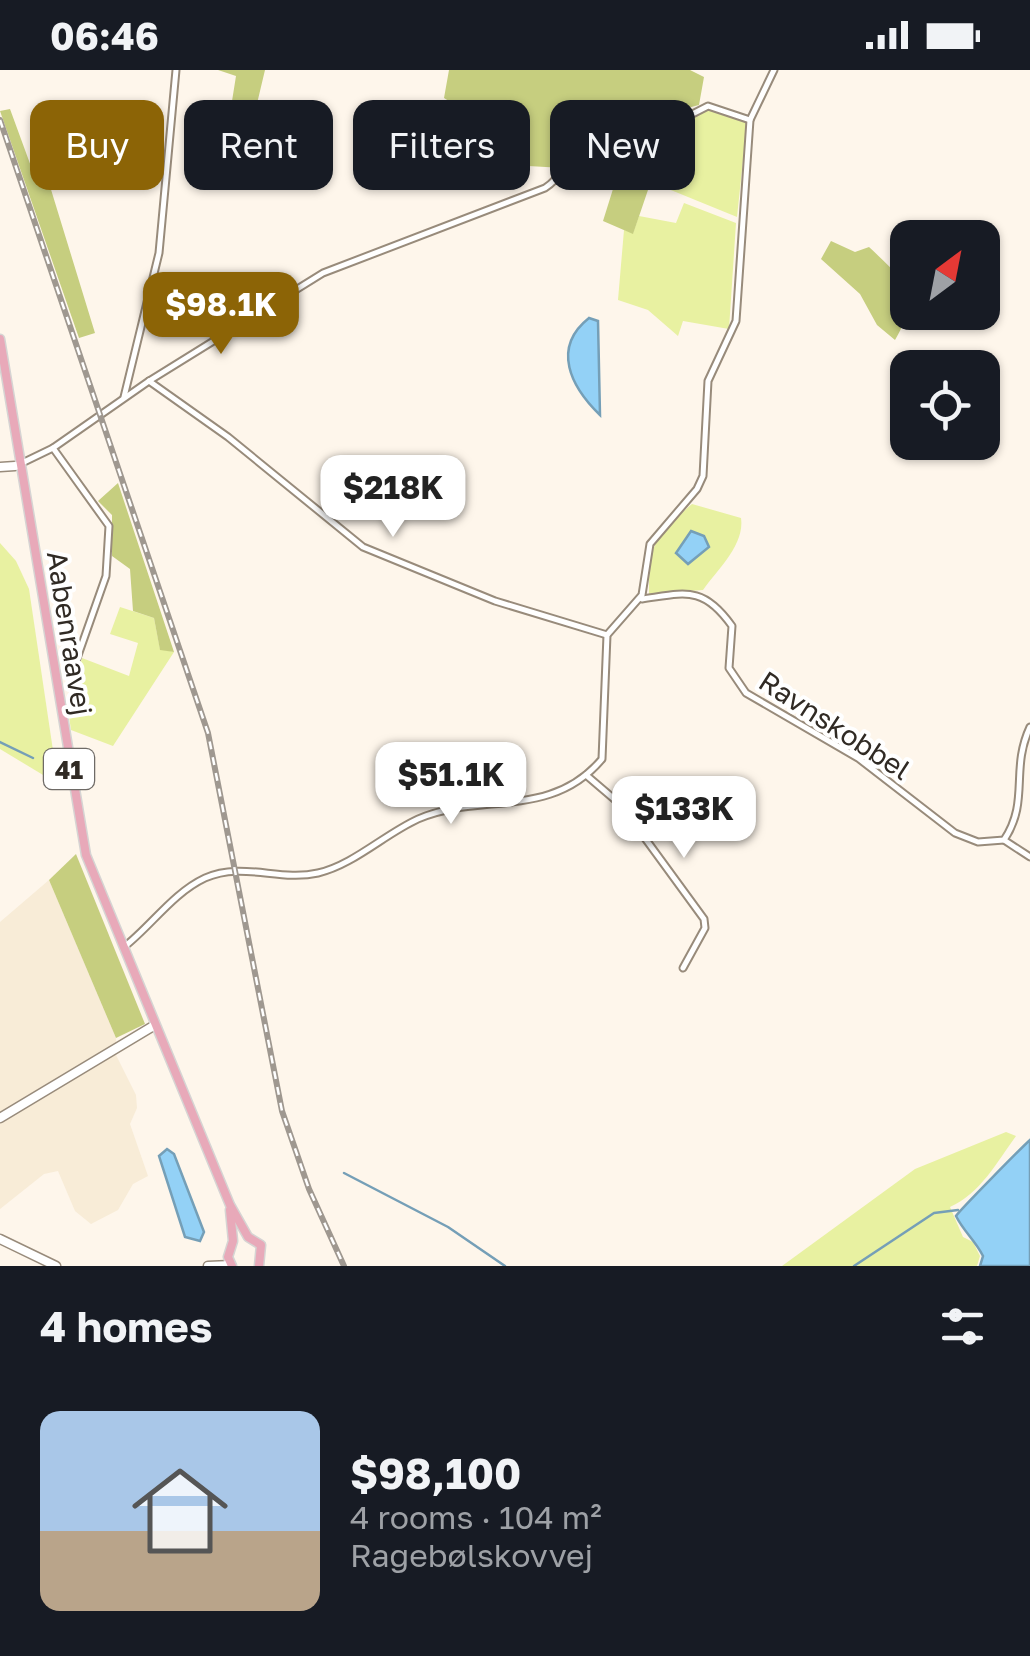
<!DOCTYPE html>
<meta charset="utf-8">
<style>
body{margin:0;font-family:"Golos Text",sans-serif;background:#20242c;color:#f1f3f6;height:100vh;display:flex;flex-direction:column;font-size:38px;white-space:nowrap}
*{box-sizing:border-box;margin:0}
p{font-size:32px;color:#9ea1a6}
.icon{flex:none;width:55px;height:55px;fill:none;stroke:currentColor;stroke-width:2;stroke-linecap:round;stroke-linejoin:round}
.map{position:relative;height:1196px;overflow:hidden}
.drawer{display:flex;flex-direction:column;background:#171b24;flex:1}
.drawer>*{flex:none}
.top-card{position:absolute;left:30px;top:30px;width:970px;height:90px;display:flex;gap:20px}
.needle{width:65px;rotate:32deg}
.tools{position:absolute;left:890px;top:150px;display:grid;gap:20px}
.tools a{display:grid;place-items:center;width:110px;height:110px;border-radius:20px;background:#171b24;box-shadow:0 2px 8px #0004;font-size:50px}
.price{position:absolute;translate:-50% -85px;padding:0 22px;border-radius:20px;background:#fff;color:#222;font-size:32px;line-height:65px;filter:drop-shadow(0 2px 5px #0008)}
.price::after{content:'';position:absolute;left:50%;top:60px;width:30px;height:22px;margin-left:-15px;background:inherit;clip-path:polygon(0 0,100% 0,50% 100%)}
.price.selected{background:#8c6406;color:#fff}
ul{padding:0;list-style:none}
li{display:flex;align-items:center;gap:30px;height:250px;padding:0 40px}
li span{display:grid;place-items:center;flex:none;width:280px;height:200px;border-radius:20px;color:#555}
li>.icon{margin-inline-start:auto}
span .icon{width:120px;height:120px;fill:#fffc;stroke-width:1}
li b{font-size:42px}
h2{display:flex;justify-content:space-between;align-items:center;height:120px;padding:0 40px;font-size:42px}
.chip{padding:0 35px;border-radius:20px;background:#171b24;box-shadow:0 2px 8px #0004;font-size:35px;line-height:90px}
.chip.selected{background:#8c6406;color:#fff}
.status{display:flex;justify-content:space-between;align-items:center;height:70px;padding:0 50px;background:#171b24;direction:ltr}
.status svg{height:28px;fill:currentColor}
.map>svg:first-child{display:block}
</style>
<div class="status"><b>06:46</b><svg viewBox="0 0 49 12"><path d="M0 12V9h3v3zM5 12V6h3v6zM10 12V3h3v9zM15 12V0h3v12zM26 1h20v11H26zM47 4h2v5h-2z"/></svg></div>
<div class="map">
<svg width="1030" height="1196" viewBox="0 0 1030 1196">
<rect width="100%" height="100%" fill="#fef6eb"/>
<polygon fill="#f8ecd7" points="49,810 116,968 116,985 136,1025 137,1038 130,1054 148,1106 133,1114 118,1140 91,1154 75,1141 58,1101 44,1104 0,1139 0,852"/>
<g fill="#e8f1a1">
<polygon points="708,39 747,52 737,147 661,116 695,45"/>
<polygon points="684,133 736,153 729,259 683,251 678,266 648,240 618,230 624,160 633,163 639,146 676,153"/>
<path d="M692 434 741 448C745 475 717 500 703 520L649 524C649 474 654 466 692 434Z"/>
<polygon points="0,473 16,491 29,519 58,714 0,679"/>
<polygon points="120,537 154,548 160,579 174,582 113,676 71,660 68,639 82,588 129,606 138,573 110,564"/>
<path d="M1006 1062 1016 1066C997 1092 980 1124 950 1137L963 1167 973 1172 980 1186 977 1196H782L915 1099Z"/>
</g>
<g fill="#c6ce7f">
<polygon points="218,0 265,0 245,84 225,75 236,6"/>
<path d="M449 0H690L704 7 699 35 645 49 590 42 579 50 563 98 511 95C496 61 475 47 444 28Z"/>
<polygon points="10,39 36,110 49,113 95,263 79,268 0,41"/>
<path d="M695 45 661 116 649 117 633 164 603 151 613 119 569 100 588 49C632 40 650 74 695 45Z"/>
<path d="M831 171 855 182 869 177C906 212 922 224 895 270L877 255 860 224 821 189Z"/>
<polygon points="118,413 174,582 160,580 154,548 133,541 130,499 112,486 112,445 98,431"/>
<polygon points="76,784 145,954 116,968 49,810"/>
</g>
<g fill="#93d1f6" stroke="#759fb7" stroke-width="2.5">
<path d="M589 248 598 251 600 345C571 317 551 278 589 248Z"/>
<polygon points="691,461 704,466 709,477 688,494 676,483"/>
<path d="M1030 1070V1196H980L983 1186C975 1170 964 1162 956 1146 959 1141 1021 1078 1030 1070Z"/>
<polygon points="167,1079 174,1084 204,1162 200,1171 185,1167 159,1086"/>
</g>
<g fill="none" stroke-linecap="round" stroke-linejoin="round">
<g stroke="#759fb7" stroke-width="2.5">
<polyline points="0,672 33,688"/>
<polyline points="344,1103 448,1157 505,1196"/>
<polyline points="854,1196 934,1143 958,1140"/>
</g>
<defs>
<g id="street">
<polyline points="149,311 228,367 363,477 495,531 607,565"/>
<polyline points="124,327 159,183 176,0"/>
<polyline points="53,378 109,456 106,506 75,594"/>
<path d="M22 393 53 378 149 311 323 203 545 118C574 99 567 67 591 45L669 56 708 36 750 50"/>
<path d="M642 529C685 523 703 515 732 556L729 598 746 623 858 688 955 763 978 772 1004 770C1030 731 1010 700 1030 657"/>
<polyline points="586,705 620,734 704,849 705,858 683,898"/>
<polyline points="1004,770 1030,787"/>
<path d="M124 877C151 856 173 823 205 808 243 791 279 812 318 803 353 795 385 764 418 749 480 722 551 750 602 689L607 565 642 525 650 474 697 419 703 406 708 311 736 251 750 50 774 0"/>
</g>
<g id="secondary">
<polyline points="0,397 15,396"/>
<polyline points="0,1048 155,955"/>
<polyline points="0,1169 56,1196"/>
<polyline points="208,1196 231,1195"/>
</g>
<g id="primary">
<polyline points="0,269 86,785 230,1135 248,1167 261,1175 259,1196"/>
<polyline points="230,1140 233,1171 228,1187 232,1196"/>
</g>
</defs>
<use href="#street" stroke="#988b7b" stroke-width="9"/>
<use href="#secondary" stroke="#988b7b" stroke-width="11"/>
<use href="#primary" stroke="#d6d4d3" stroke-width="11"/>
<use href="#street" stroke="#fff" stroke-width="5"/>
<use href="#secondary" stroke="#fff" stroke-width="8"/>
<use href="#primary" stroke="#e8a9b9" stroke-width="8"/>
<defs>
<polyline id="rail" points="0,50 208,663 282,1041 309,1119 344,1196"/>
</defs>
<use href="#rail" stroke="#9f9890" stroke-width="6"/>
<use href="#rail" stroke="#fff" stroke-width="2.5" stroke-dasharray="8" stroke-linecap="butt"/>
</g>
<g text-anchor="middle" dominant-baseline="central" stroke-width="8" stroke-linejoin="round" paint-order="stroke">
<rect fill="#fff" stroke="#6e6a66" stroke-width="2.5" x="44" y="679" width="50" height="40" rx="8"/>
<g font-size="25" font-weight="bold" fill="#302a24">
<text x="69" y="699">41</text>
</g>
<g font-size="28" fill="#302a24" stroke="#fff">
<text transform="translate(70 563) rotate(81)">Aabenraavej</text>
<text transform="translate(835 655) rotate(33)">Ravnskobbel</text>
</g>
</g>
</svg>
<div class="tools">
<a><svg class="needle" viewBox="-14 -14 28 28"><path d="M0-13l5 13h-10z" fill="#e53935"/><path d="M0 13l5-13h-10z" fill="#9ea1a6"/></svg></a>
<a><svg class="icon" aria-label="locate" viewBox="0 0 24 24"><circle cx="12" cy="12" r="6"/><path d="M12 2v4M12 18v4M2 12h4M18 12h4"/></svg></a>
</div>
<b class="price selected" style="left:221px;top:287px">$98.1K</b>
<b class="price" style="left:393px;top:470px">$218K</b>
<b class="price" style="left:451px;top:757px">$51.1K</b>
<b class="price" style="left:684px;top:791px">$133K</b>
<div class="top-card">
<a class="chip selected">Buy</a>
<a class="chip">Rent</a>
<a class="chip">Filters</a>
<a class="chip">New</a>
</div>
</div>
<section class="drawer">
<h2>4 homes<svg class="icon" aria-label="filters" viewBox="0 0 24 24"><path d="M4 7h16M4 17h16"/><circle cx="9" cy="7" r="2"/><circle cx="15" cy="17" r="2"/></svg></h2>
<ul>
<li><span style="background:linear-gradient(#a9c7e8 60%,#b9a48a 0)"><svg class="icon" aria-label="home" viewBox="0 0 24 24"><path d="M3 11l9-7 9 7M6 9v11h12V9"/></svg></span><div><b>$98,100</b><p>4 rooms · 104 m²</p><p>Ragebølskovvej</p></div></li>
</ul>
</section>
